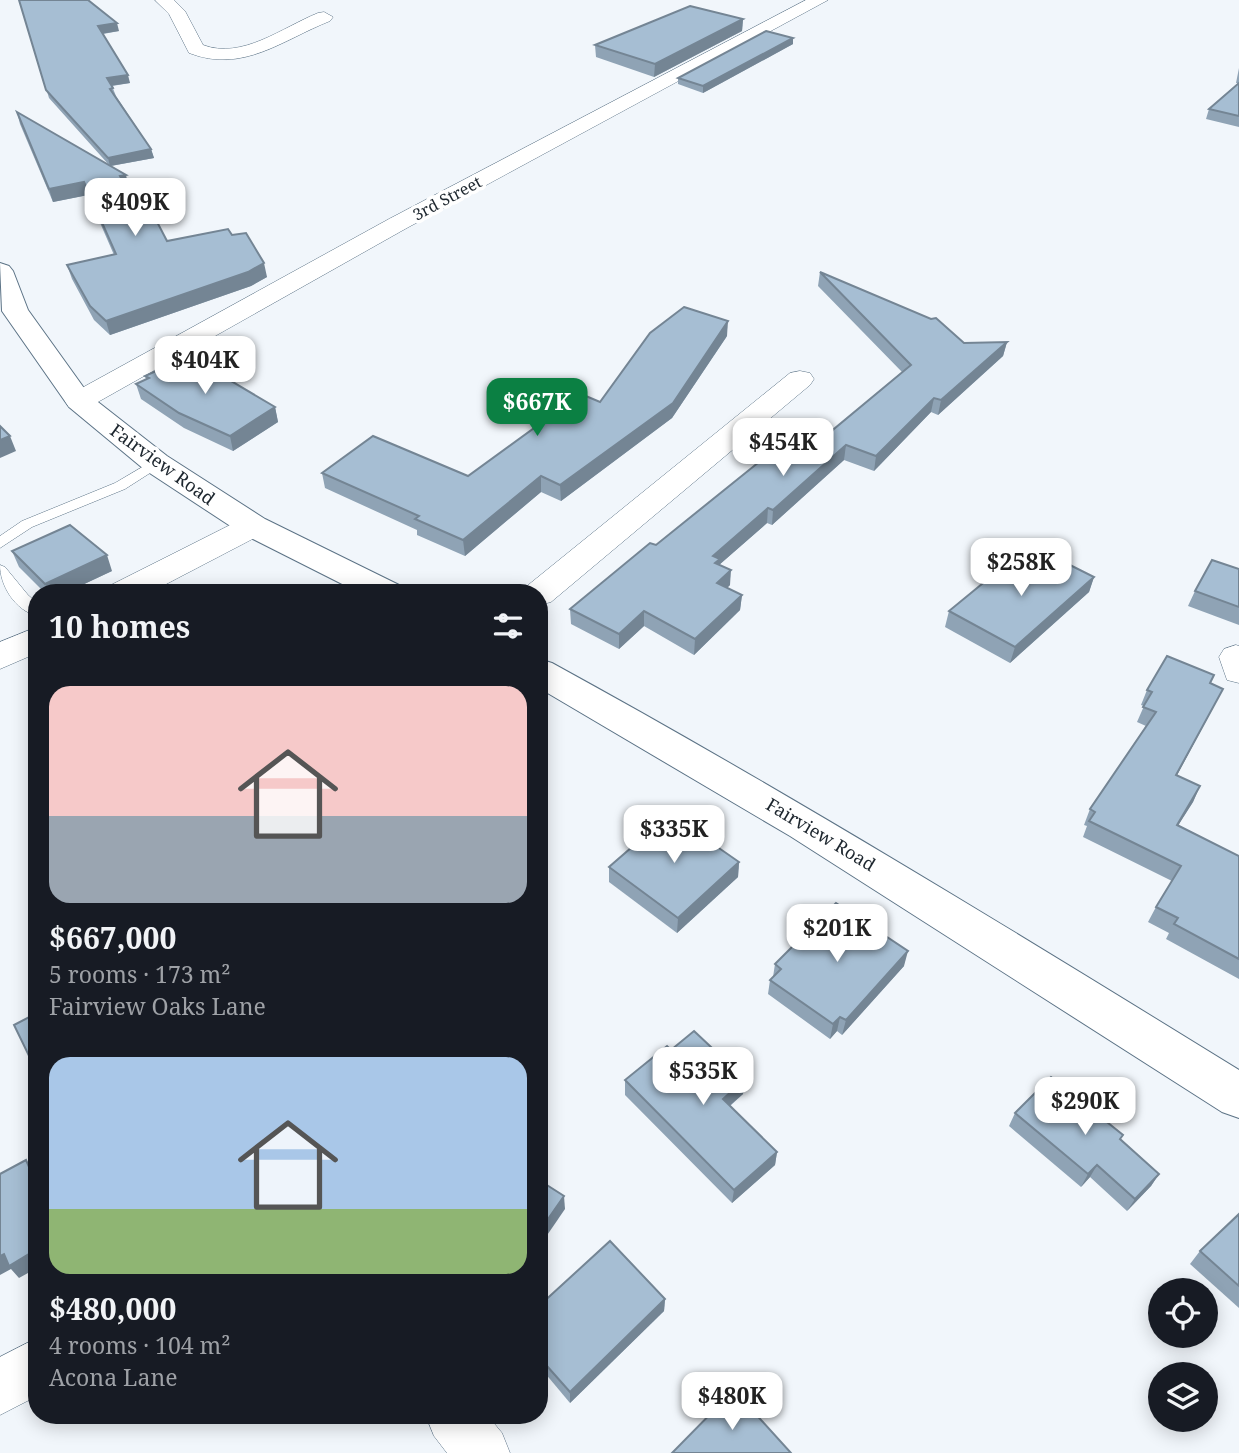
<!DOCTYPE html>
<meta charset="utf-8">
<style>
body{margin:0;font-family:"Noto Serif",serif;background:#242831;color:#f1f3f6;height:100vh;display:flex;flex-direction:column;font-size:26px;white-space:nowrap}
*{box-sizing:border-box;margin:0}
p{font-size:23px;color:#9ea1a6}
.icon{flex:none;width:38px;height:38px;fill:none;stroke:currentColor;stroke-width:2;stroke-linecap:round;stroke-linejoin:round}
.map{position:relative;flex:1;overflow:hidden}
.details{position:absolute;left:28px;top:584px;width:520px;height:840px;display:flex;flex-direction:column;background:#171b24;border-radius:28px;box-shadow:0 4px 18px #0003}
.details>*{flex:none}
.controls{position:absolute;left:1148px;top:1278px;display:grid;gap:14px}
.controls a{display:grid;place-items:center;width:70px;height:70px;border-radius:50%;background:#171b24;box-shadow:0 4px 18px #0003;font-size:35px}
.price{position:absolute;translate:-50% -60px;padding:0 16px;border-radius:14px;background:#fff;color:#222;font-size:23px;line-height:46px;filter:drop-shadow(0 2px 4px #0008)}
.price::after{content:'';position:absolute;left:50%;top:42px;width:21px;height:16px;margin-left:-10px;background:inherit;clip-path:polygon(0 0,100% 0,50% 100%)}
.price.active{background:#0b8043;color:#fff}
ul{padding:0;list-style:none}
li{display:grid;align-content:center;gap:14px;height:371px;padding:0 21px}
li span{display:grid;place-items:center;height:217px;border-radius:21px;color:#555}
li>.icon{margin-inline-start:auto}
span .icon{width:126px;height:126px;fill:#fffc;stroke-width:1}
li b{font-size:30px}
h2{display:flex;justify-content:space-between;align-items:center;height:84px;padding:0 21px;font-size:30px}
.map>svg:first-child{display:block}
</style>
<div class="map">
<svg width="1239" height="1453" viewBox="0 0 1239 1453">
<rect width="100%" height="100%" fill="#f1f6fb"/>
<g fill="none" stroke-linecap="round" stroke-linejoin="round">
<defs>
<g id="lane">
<polygon points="156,459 161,460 161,466 125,489 32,527 0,548 0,536 22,521 115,483"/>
<path d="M0 565 5 567 28 595 37 603V616C15 610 0 586 0 565Z"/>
</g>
<g id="street">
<path d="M155 0H174L185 11 203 45C242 60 283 27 318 13L324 12 333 17 330 21C282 40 243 74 189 53L169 14Z"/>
<polygon points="806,0 828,0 405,229 89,407 79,409 69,407 65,401 69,395 389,219"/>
<polygon points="800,371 810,373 814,379 810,385 551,602 539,605 539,593 523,593 527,586 790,373"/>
<polygon points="253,516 264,519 269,526 264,533 149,593 106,593 111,585 242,519"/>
<polygon points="37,627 37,653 0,669 0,642"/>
<polygon points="1236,645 1239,646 1239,683 1227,680 1219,657 1224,649"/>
<polygon points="37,1338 37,1396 0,1415 0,1357"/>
<polygon points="426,1416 488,1416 502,1433 510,1453 447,1453 434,1436"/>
</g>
<g id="secondary">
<polygon points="0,263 9,266 13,271 28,310 89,395 167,456 265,519 399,585 404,593 360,593 241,533 145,470 69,407 2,311"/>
<path d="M539 659 552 663C786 791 1012 930 1239 1070V1118L1222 1112 790 836 539 688Z"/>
</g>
</defs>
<use href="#lane" stroke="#5c7386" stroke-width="1"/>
<use href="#street" stroke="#5c7386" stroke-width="1"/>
<use href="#secondary" stroke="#5c7386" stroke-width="2"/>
<use href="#lane" fill="#fff" fill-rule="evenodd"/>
<use href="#street" fill="#fff" fill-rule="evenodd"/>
<use href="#secondary" fill="#fff" fill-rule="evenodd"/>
</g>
<g fill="#8fa3b5">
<polygon points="19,0 119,31 103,34 130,83 112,86 116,96 151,149 154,158 111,166 129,188 127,188 141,216 167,241 232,235 267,277 251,286 110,335 94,320 72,279 67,265 114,255 88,195 53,202 20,124 17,112 109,165 49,98"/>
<polygon points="743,19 742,31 654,77 596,57 595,45"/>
<polygon points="793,38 793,44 703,93 678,84 678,78"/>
<polygon points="1239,68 1239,127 1206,119 1209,109 1238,83 1236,83"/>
<polygon points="820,272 964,343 1007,342 1003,356 938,415 931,412 874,471 844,460 772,525 767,523 719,565 730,585 727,588 742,595 740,610 694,655 644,626 619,649 571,624 570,609 791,444 829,433 902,372 818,286"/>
<polygon points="727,336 672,418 561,501 541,492 465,556 417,535 417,530 325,488 322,473 468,476 600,402"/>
<polygon points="145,376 275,407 278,422 233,451 184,428 141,399 136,384 146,379"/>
<polygon points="12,551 112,571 65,593 45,593 19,567"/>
<polygon points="1239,569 1239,625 1188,606 1195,591"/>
<polygon points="1031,571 1094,577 1089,592 1010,663 945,627 949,611"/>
<polygon points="1210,684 1223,689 1215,704 1177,775 1200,786 1193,802 1178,825 1239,856 1239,979 1166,939 1169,933 1148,922 1156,907 1172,881 1083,837 1087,826 1084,825 1090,809 1146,726 1137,722 1144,706 1141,705 1147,690"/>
<polygon points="739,862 738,877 677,933 609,882 609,867"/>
<polygon points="775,964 904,966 842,1035 837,1031 830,1039 768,994 770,980 773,977"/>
<polygon points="671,1050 745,1079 743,1094 730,1106 777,1152 775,1165 732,1203 625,1095 625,1080"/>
<polygon points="1015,1113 1121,1140 1159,1174 1151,1186 1127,1211 1090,1177 1081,1187 1009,1126"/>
<polygon points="1239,1214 1239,1308 1190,1264 1200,1251"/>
<polygon points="665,1299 664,1311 570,1403 539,1366 539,1306"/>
</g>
<g fill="#748594">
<polygon points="743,19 742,31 654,77 655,64"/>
<polygon points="117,23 119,31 100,34 98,26"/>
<polygon points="793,38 793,44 703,93 703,86"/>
<polygon points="128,75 130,83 109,86 107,78"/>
<polygon points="151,149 154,158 110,166 108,158"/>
<polygon points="126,175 129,188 124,189 120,176"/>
<polygon points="84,182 88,195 53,202 49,189"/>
<polygon points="264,263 267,277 251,286 110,335 106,321"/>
<polygon points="728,321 727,336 672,418 561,501 560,485"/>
<polygon points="1007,342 1003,356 938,415 941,400"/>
<polygon points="934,398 931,412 874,471 876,456"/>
<polygon points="275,407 278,422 233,451 230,436"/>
<polygon points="10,436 16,451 0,458 0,440"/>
<polygon points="846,445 844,460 772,525 773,510"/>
<polygon points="541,476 541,492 465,556 463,540"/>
<polygon points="768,508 767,523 719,565 718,574 713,556"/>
<polygon points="107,555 112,571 65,593 49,593 45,584"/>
<polygon points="731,570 730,585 716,598 717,583"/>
<polygon points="1094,577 1089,592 1010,663 1015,647"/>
<polygon points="742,595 740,610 694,655 695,639"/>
<polygon points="644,611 644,626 619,649 619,634"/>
<polygon points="1223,689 1215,704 1169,790 1176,775"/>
<polygon points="1200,786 1193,802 1169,840 1177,825"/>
<polygon points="739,862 738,877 677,933 678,918"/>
<polygon points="908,951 904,966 842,1035 846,1020"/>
<polygon points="840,1017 837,1031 830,1039 833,1024"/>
<polygon points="37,1057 37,1070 31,1060"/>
<polygon points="745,1079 743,1094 721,1113 723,1099"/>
<polygon points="777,1152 775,1165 732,1203 734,1190"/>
<polygon points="26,1160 37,1177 37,1185"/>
<polygon points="1097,1165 1090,1177 1081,1187 1088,1174"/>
<polygon points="1159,1174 1151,1186 1127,1211 1135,1199"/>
<polygon points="564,1196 565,1209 539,1247 539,1232"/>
<polygon points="37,1249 37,1268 19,1278 11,1269 0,1275 0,1256 4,1254"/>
<polygon points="665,1299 664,1311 570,1403 570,1392"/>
</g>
<g fill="#a6bed3" stroke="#748594" stroke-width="2">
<polygon points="19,0 88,0 117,23 98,26 128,75 107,78 113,88 110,89 151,149 108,158 46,90"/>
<polygon points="690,6 743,19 655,64 595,45"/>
<polygon points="766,31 793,38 703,86 678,78"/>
<polygon points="1239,83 1239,116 1209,109"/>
<polygon points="17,112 126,175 120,176 141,216 153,214 167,241 228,229 232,235 246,233 264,263 248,272 106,321 90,306 67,265 116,254 84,182 49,189"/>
<polygon points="820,272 931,319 936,318 964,343 1007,342 941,400 934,398 876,456 846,445 773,510 768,508 713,556 720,559 715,563 731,570 717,583 742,595 695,639 644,611 619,634 570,609 650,543 656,545 785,441 791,444 810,426 829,433 911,365"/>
<polygon points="684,307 728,321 673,403 560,485 541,476 463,540 415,519 419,516 322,473 373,436 468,476 581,394 600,402 650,333"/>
<polygon points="189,356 275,407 230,436 179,413 136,384 149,378 145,376"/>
<polygon points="0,426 10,436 0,440"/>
<polygon points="70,525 107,555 45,584 12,551"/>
<polygon points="1050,555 1094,577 1015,647 949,611 1010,561 1031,571"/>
<polygon points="1212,560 1239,569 1239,607 1195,591"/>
<polygon points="1167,656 1214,675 1210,683 1223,689 1176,775 1200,786 1177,825 1239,856 1239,959 1174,924 1178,918 1156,907 1181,866 1089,821 1095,812 1090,809 1156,712 1143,707 1152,692 1147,690"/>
<polygon points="670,814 739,862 678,918 609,867"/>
<polygon points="836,903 908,951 846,1020 840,1017 833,1024 770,980 781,969 775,964"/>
<polygon points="37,1013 37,1057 31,1060 14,1025"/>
<polygon points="694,1031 745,1079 723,1099 777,1152 734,1190 625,1080 667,1046 671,1050"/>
<polygon points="1051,1077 1123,1135 1120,1139 1159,1174 1135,1199 1097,1165 1088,1174 1015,1113"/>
<polygon points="26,1160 37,1185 37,1249 9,1266 4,1254 0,1256 0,1174"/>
<polygon points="539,1180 564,1196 539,1232"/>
<polygon points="1239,1214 1239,1286 1200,1251"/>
<polygon points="610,1241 665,1299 570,1392 539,1357 539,1306"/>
<polygon points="734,1390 791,1453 672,1453"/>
</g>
<g text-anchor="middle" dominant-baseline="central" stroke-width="7" stroke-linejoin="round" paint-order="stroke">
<g font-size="16" fill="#1d262e" stroke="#fff">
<text transform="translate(447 198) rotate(-28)">3rd Street</text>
</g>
<g font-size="18" fill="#1d262e" stroke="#fff">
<text transform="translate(163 464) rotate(36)">Fairview Road</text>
<text transform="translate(821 834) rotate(31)">Fairview Road</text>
</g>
</g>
</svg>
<div class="controls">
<a><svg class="icon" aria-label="locate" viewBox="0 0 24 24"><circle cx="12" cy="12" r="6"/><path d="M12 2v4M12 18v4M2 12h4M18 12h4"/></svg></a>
<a><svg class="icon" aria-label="layers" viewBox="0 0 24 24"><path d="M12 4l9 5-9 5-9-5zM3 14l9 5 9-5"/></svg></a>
</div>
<b class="price" style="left:135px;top:238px">$409K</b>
<b class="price" style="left:205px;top:396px">$404K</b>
<b class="price active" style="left:537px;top:438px">$667K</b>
<b class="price" style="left:783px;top:478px">$454K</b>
<b class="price" style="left:1021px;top:598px">$258K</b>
<b class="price" style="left:674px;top:865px">$335K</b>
<b class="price" style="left:837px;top:964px">$201K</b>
<b class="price" style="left:703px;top:1107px">$535K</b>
<b class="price" style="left:1085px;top:1137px">$290K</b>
<b class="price" style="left:732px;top:1432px">$480K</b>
<section class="details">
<h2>10 homes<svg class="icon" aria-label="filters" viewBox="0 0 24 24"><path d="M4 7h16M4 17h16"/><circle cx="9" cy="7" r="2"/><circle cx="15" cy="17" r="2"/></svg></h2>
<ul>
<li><span style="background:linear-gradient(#f6c9c9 60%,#9aa5b1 0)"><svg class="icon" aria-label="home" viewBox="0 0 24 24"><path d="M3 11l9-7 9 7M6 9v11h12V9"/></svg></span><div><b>$667,000</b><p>5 rooms · 173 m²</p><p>Fairview Oaks Lane</p></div></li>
<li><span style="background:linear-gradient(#a9c7e8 70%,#8fb573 0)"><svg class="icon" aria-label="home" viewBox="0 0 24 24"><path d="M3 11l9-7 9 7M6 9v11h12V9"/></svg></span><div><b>$480,000</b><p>4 rooms · 104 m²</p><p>Acona Lane</p></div></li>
</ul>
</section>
</div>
